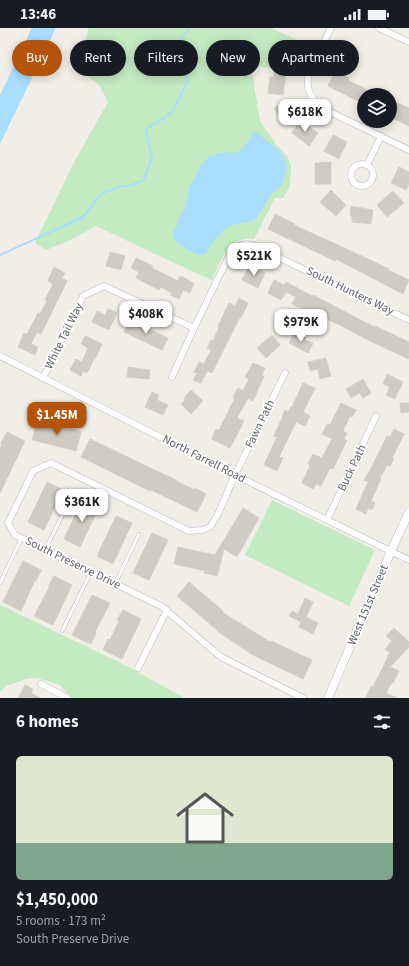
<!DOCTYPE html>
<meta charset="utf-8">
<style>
body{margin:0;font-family:"Source Sans 3",sans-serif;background:#242831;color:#f1f3f6;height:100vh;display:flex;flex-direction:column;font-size:15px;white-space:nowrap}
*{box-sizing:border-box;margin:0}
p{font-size:13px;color:#9ea1a6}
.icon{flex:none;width:22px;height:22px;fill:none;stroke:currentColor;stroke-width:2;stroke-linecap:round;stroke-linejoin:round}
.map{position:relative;height:670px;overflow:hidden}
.details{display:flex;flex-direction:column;background:#171b24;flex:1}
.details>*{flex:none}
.banner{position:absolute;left:12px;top:12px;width:385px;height:36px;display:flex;gap:8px}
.tools{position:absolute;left:357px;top:60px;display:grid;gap:8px}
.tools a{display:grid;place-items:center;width:40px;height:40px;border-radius:50%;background:#171b24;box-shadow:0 2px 10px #0003;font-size:20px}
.price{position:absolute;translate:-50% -34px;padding:0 9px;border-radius:8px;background:#fff;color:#222;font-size:13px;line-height:26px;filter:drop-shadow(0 1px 2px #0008)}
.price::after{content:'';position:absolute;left:50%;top:24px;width:12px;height:9px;margin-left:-6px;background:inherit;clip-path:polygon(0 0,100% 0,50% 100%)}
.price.active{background:#b45309;color:#fff}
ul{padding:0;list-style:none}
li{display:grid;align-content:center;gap:8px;height:212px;padding:0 16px}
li+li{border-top:1px solid #363941}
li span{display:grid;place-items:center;height:124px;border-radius:6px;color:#555}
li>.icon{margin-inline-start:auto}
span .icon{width:72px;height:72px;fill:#fffc;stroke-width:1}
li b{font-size:17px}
h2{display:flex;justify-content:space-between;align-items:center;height:48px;padding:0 16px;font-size:17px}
.tag{padding:0 14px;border-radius:18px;background:#171b24;box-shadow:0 2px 10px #0003;font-size:14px;line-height:36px}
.tag.active{background:#b45309;color:#fff}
.status{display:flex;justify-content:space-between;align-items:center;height:28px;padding:0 20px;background:#171b24;direction:ltr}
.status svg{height:11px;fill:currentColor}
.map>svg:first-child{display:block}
</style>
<div class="status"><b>13:46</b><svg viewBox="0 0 49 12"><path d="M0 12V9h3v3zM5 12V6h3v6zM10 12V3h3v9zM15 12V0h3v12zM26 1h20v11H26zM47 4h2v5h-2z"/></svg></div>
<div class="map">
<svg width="409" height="670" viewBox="0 0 409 670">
<rect width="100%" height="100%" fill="#f1eee7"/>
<g fill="#c4eac2">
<path d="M89 0H271L315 20 307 36 304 45 251 37 260 93 275 115 287 128 291 138 290 158 283 170H275L254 211C226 209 222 231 212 252L159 228 96 198 66 214 46 222 35 215 73 136 108 74 99 57 76 39Z"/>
<polygon points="272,472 375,522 349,578 245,527"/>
<polygon points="0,577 129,639 184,670 71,670 71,669 60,657 37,650 26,651 6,658 0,664"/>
</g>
<g fill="#a9deff">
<polygon points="32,0 56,0 0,116 0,67"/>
<polygon points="257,104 259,105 263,110 276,120 282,126 286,134 287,141 282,156 278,161 272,165 258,188 253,193 235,196 225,201 215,211 205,226 202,227 195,225 178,216 173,208 174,203 185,179 190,158 201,138 209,128 225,124 233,125 239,124 248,114 253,105"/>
</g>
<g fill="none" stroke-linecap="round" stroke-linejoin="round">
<path stroke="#a9deff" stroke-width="2" d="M0 227 83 189 88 183 97 170 103 165 119 159 127 158 143 153 152 130 146 101C152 98 158 94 164 90 167 88 168 85 172 84L185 59 187 52 180 35 178 34 173 21 176 15 180 13 189 0"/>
</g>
<g fill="#cfcbc5" stroke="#d7d0c4">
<polygon points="274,44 286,45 283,67 268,65 270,49 274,49"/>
<polygon points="335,44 349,50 348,52 377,67 364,67 364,76 328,58"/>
<polygon points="286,71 297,90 284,97 274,80 280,77 279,75"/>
<polygon points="390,72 409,80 409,98 390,89"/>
<polygon points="300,93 318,105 309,118 292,105"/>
<polygon points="333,107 347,114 339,131 324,123"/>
<polygon points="331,134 331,156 315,156 315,135"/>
<polygon points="399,139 409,144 409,156 406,162 391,155"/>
<polygon points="331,162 346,177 336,188 320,174"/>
<polygon points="393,163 404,175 387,189 377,177"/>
<polygon points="351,178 373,182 371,196 352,194 352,188 350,187"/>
<polygon points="275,186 295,196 294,197 366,230 389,241 388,242 409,252 403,266 336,231 335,233 268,201"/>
<polygon points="110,224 125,228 121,242 106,238"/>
<polygon points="136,230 153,238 152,240 178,253 180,248 194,255 190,265 183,262 179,271 171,267 172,265 161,259 159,262 136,250 139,244 131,240"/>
<polygon points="249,238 265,245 258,260 242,252"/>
<polygon points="54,239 65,245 62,250 67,253 41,306 37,304 31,316 38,319 35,327 18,319 24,305 27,306 38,285 40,286 47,273 45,272 53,256 48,253"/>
<polygon points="274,252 284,257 286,254 312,268 313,267 374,299 375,298 409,314 409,331 372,314 338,296 337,296 312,284 312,285 292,276 296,269 286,264 281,272 268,265"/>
<polygon points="239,270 248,275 241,290 240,289 212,345 207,343 201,355 193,352 197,345 194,344 199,334 204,336 211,322 207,320 211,312 213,313 219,299 218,298 229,275 235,278"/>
<polygon points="108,281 117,285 109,302 92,294 97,283 105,287"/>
<polygon points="129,293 142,300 143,298 168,310 162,322 124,304"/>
<polygon points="294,304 306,310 305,312 313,315 308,325 289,315"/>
<polygon points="272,307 280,317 266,330 257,320"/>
<polygon points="85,308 102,316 95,331 94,331 87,345 83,343 81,348 70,342 76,331 82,334 88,320 81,316"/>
<polygon points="326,330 331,348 320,351 318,341 310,343 308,334"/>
<polygon points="253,335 265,340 262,347 264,348 253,373 248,370 237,390 244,393 230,420 212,411 216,401 219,402 235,370 233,369 238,360 243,363 249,351 245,349"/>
<polygon points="128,339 150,342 149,351 127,349"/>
<polygon points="387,346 403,354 395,371 386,367 390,359 383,356"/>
<polygon points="363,351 371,365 363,370 360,365 351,370 346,361"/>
<polygon points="303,355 315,360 303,384 310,388 305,398 296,394 279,429 283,430 277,443 264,437 277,409 274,408 281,392 285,382 288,384 291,378 292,379"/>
<polygon points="191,362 203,373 191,386 181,376 185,372 184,370"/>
<polygon points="152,364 159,367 157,372 168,377 163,387 145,379"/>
<polygon points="341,375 356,382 352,389 350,388 343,403 347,405 344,411 347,412 333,441 330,440 321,458 316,456 313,461 302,455 310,438 308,436 313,426 322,430 332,411 322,406 327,396 330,397"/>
<polygon points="400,375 409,375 409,384 401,385"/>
<polygon points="38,392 49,395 49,396 69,402 69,400 81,404 76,423 32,412"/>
<polygon points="394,401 404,406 392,430 394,431 390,438 387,437 380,450 381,451 371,473 375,475 372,482 368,480 366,486 356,481 368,454 364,452 368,445 369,445 387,408 390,409"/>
<polygon points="7,404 25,413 0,465 0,421 2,416 1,415"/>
<polygon points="90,411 165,447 166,447 176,452 176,453 195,462 195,460 206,466 197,484 151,462 150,463 81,429"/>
<polygon points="47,454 63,462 44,502 28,494"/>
<polygon points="83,471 99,479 80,519 64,511"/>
<polygon points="243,480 259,490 237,529 224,521 217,548 204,545 205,543 174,536 178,519 215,527"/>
<polygon points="116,488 132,495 113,536 97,528"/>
<polygon points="152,505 168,512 149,552 133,545"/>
<polygon points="23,533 41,542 36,553 35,552 21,583 3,574"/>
<polygon points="54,548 72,557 53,597 34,588 49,560 48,559"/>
<polygon points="189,554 223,583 222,584 270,614 271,613 312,632 303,651 253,627 217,603 217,602 177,568"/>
<polygon points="92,567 110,575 95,604 96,605 91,616 72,607"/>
<polygon points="305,570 313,574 306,589 318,595 313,606 299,599 301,594 289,588 292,583 298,586"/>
<polygon points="123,582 141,591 122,631 103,622 108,611 110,612 119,593 117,592"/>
<polygon points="394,600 409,614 409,619 390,639 399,643 393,655 392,654 386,665 397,670 366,670 371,658 373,659 388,629 387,628 390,625 385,621 392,613 386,608"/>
<polygon points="25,657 33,661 31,665 40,670 18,670"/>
</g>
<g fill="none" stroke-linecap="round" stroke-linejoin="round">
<defs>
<g id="service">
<polyline points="45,522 71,470"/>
<polyline points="0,555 21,511"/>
<polyline points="115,556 139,506"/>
<polyline points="62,603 91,544"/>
</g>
<g id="minor">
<path d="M331 0 310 42C303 62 312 73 328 83L409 122"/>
<polyline points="379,0 409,14"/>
<circle cx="362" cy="147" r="11"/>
<polyline points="367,137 381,108"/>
<polyline points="0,328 235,447 409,532"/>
<polyline points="285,345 235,447 218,486 210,499 202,502 189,503 51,435 33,443 8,495 15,507 161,578 221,629 303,670"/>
<path d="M172 349 194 300 229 228C236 218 243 213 255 218L409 292"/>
<polyline points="43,350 83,268 104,258 194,300"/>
<polyline points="327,492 376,388"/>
<polyline points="138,640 167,582"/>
<polyline points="41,656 67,670"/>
</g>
<polyline id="tertiary" points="328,670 391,523 409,484"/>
</defs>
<use href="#service" stroke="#b7babe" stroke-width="4"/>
<use href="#minor" stroke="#b7babe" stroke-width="7"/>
<use href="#tertiary" stroke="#b7babe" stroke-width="9"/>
<use href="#service" stroke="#fff" stroke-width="3"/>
<use href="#minor" stroke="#fff" stroke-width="6"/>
<use href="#tertiary" stroke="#fff" stroke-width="8"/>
</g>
<g text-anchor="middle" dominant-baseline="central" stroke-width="3.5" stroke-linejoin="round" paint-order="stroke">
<g font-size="12" fill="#5e6368" stroke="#fff">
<text transform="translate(350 263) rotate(26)">South Hunters Way</text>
<text transform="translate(64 308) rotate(-64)">White Tail Way</text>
<text transform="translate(260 396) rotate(-64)">Fawn Path</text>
<text transform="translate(204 431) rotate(27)">North Farrell Road</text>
<text transform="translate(352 440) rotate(-64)">Buck Path</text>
<text transform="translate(73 535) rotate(26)">South Preserve Drive</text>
<text transform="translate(368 577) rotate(-67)">West 151st Street</text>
</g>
</g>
</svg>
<div class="tools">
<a><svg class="icon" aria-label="layers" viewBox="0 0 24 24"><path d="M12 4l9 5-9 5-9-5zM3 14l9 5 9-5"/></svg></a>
</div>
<b class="price" style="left:305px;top:105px">$618K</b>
<b class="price" style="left:254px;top:249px">$521K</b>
<b class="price" style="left:146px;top:307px">$408K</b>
<b class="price" style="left:301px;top:315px">$979K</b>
<b class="price active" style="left:57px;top:408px">$1.45M</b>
<b class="price" style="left:82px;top:495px">$361K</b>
<div class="banner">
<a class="tag active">Buy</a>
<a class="tag">Rent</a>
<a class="tag">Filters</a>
<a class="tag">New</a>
<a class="tag">Apartment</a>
</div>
</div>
<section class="details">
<h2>6 homes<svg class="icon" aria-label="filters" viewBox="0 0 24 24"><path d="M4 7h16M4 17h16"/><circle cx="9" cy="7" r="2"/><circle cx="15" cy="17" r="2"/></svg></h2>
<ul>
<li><span style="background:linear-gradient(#dfe7d0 70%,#7fa58c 0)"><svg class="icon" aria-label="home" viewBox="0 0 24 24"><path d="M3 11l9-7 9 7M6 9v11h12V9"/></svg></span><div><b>$1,450,000</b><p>5 rooms · 173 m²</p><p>South Preserve Drive</p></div></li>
</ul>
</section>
